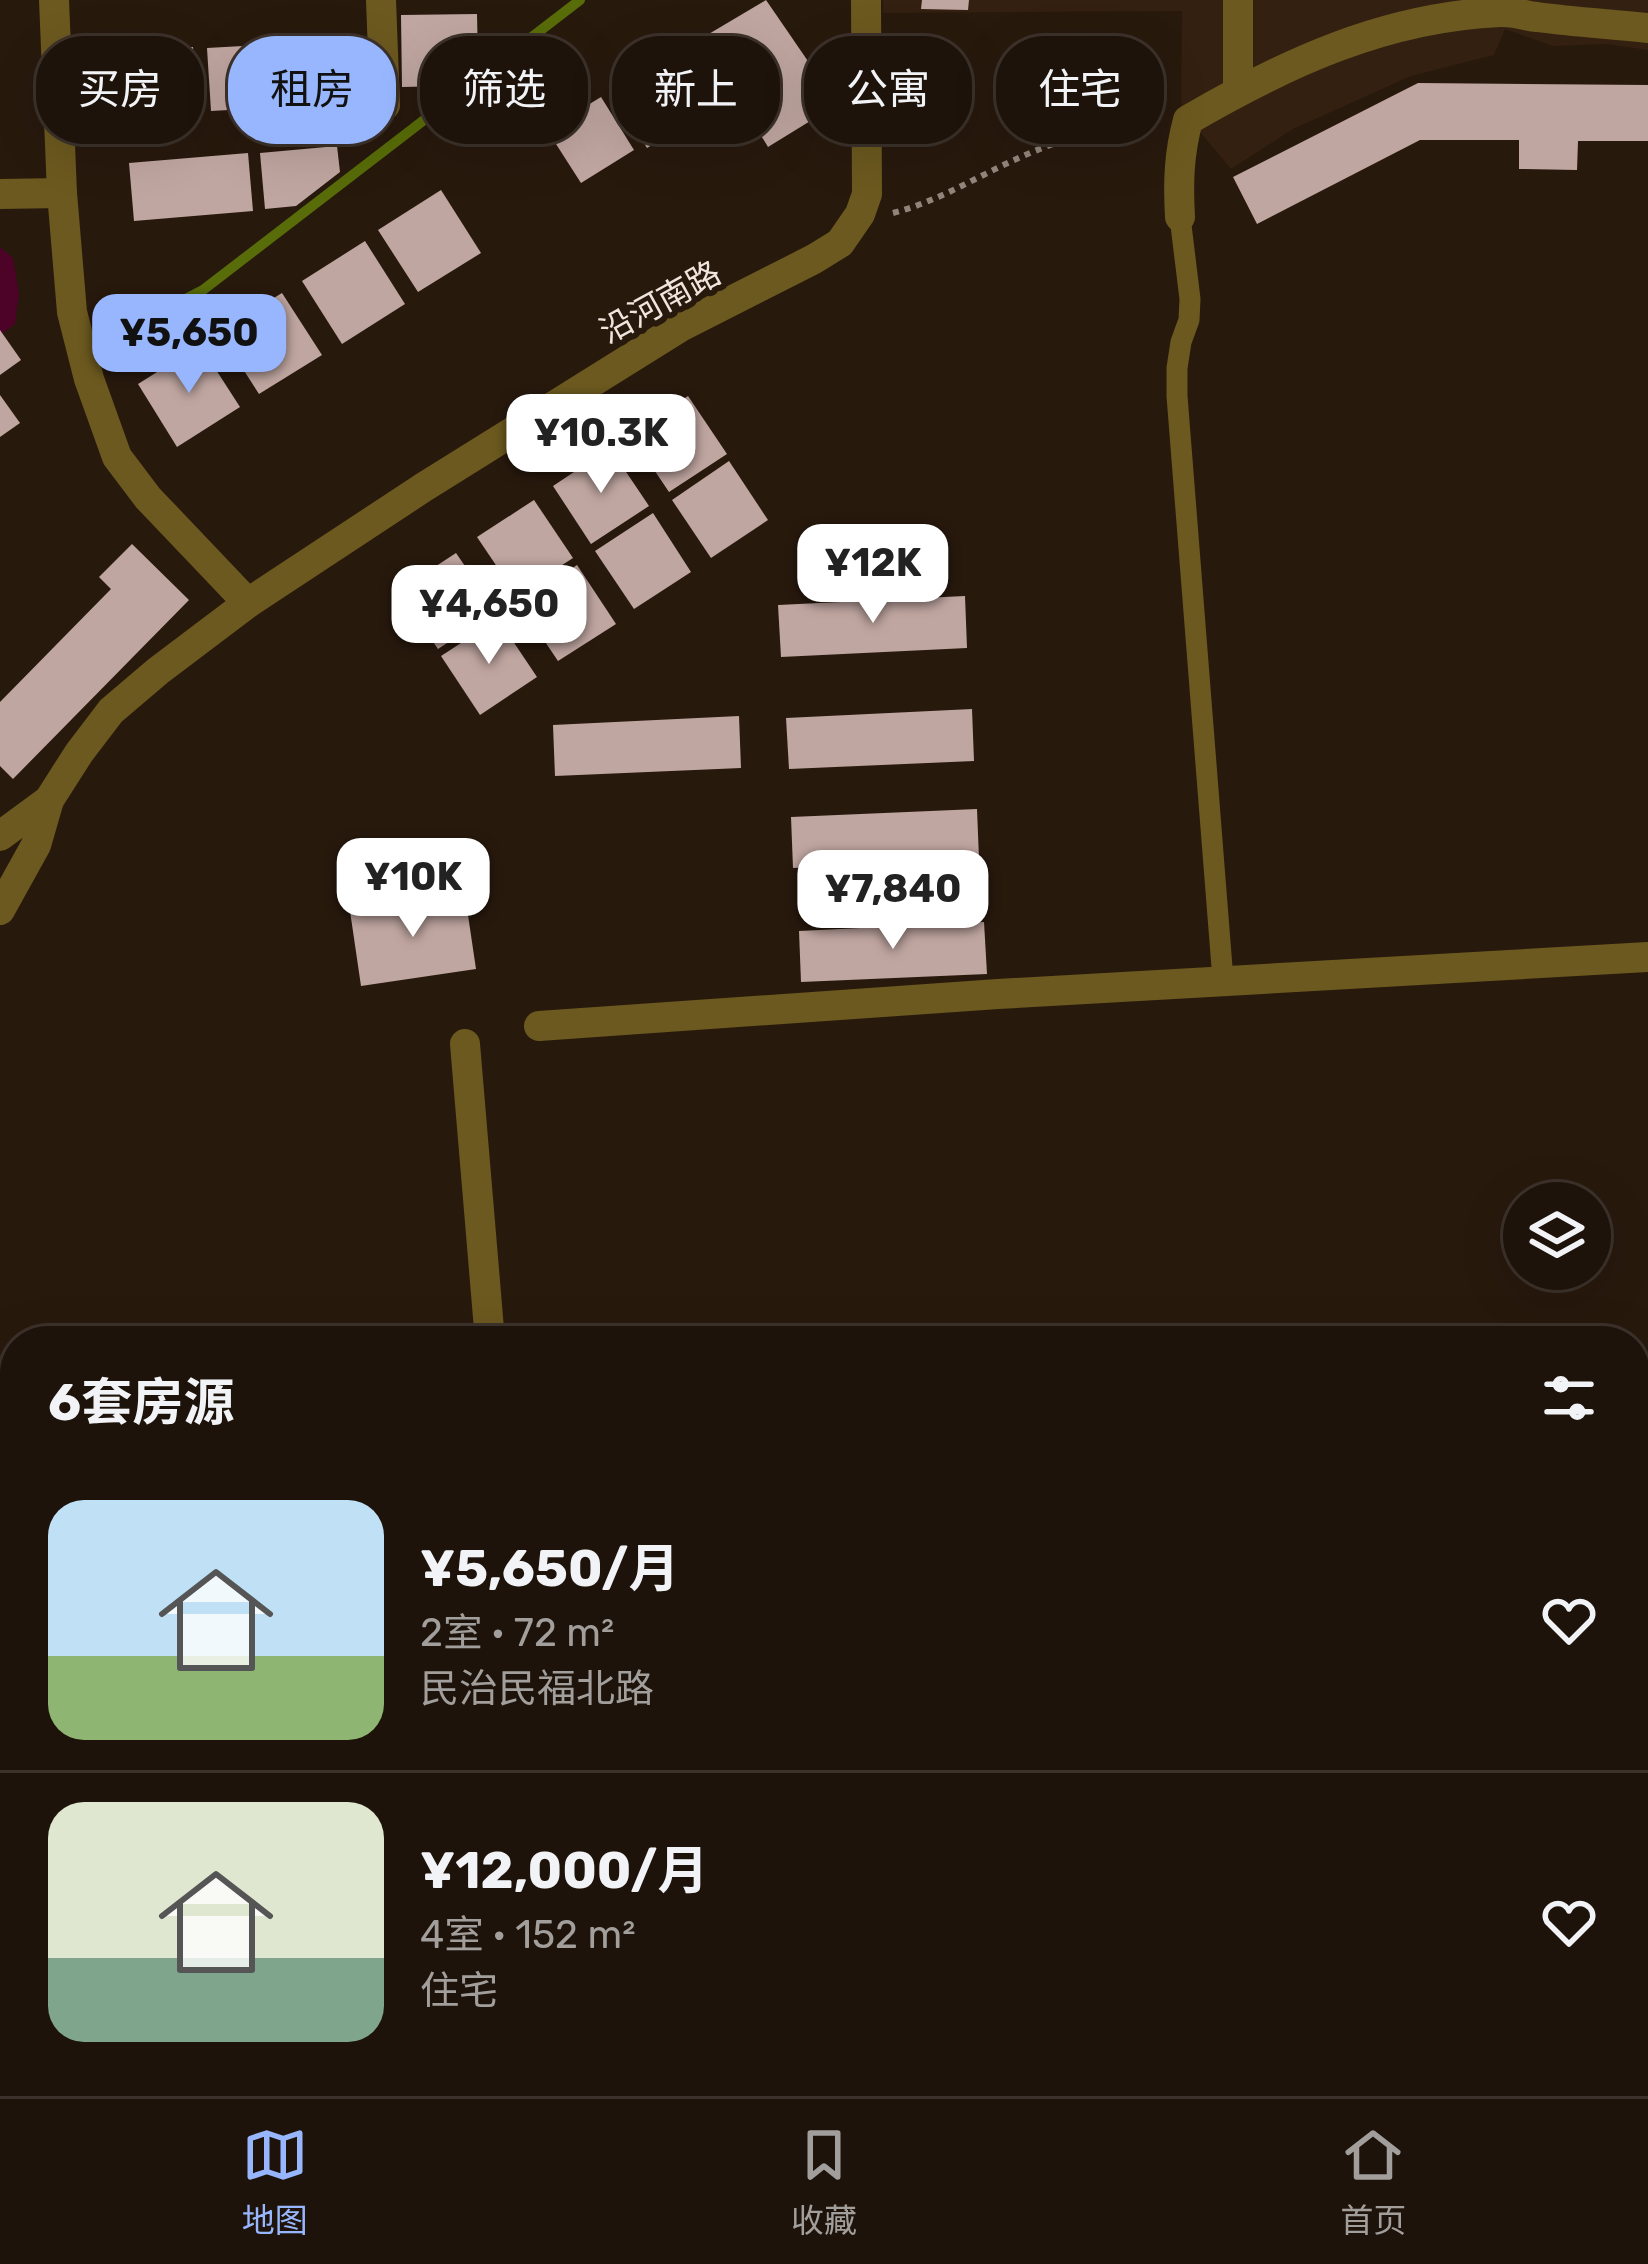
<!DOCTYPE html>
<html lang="zh">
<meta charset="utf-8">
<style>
body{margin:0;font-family:Rubik,"Noto Sans SC",sans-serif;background:#2b2018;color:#f1f3f6;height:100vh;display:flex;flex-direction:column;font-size:45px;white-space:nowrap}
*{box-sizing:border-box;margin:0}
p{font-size:39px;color:#a19e9c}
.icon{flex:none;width:66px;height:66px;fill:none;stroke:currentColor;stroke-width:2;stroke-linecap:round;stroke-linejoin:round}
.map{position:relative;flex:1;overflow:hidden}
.side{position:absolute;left:0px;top:1326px;width:1650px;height:771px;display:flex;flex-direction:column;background:#1e130a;border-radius:48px 48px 0 0;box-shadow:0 12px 48px #0002,0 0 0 3px #3c322b}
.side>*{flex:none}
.top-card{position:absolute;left:36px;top:36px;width:1578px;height:108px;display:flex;gap:24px}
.buttons{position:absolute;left:1503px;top:1182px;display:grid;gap:24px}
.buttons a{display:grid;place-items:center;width:108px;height:108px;border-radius:50%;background:#1e130a;box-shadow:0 12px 48px #0002,0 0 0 3px #3c322b;font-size:60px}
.price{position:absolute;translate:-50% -102px;padding:0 27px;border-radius:24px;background:#fff;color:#222;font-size:39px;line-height:78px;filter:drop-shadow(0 3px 6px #0008)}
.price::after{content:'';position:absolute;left:50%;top:72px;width:36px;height:27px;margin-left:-18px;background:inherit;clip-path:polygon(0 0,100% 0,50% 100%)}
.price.current{background:#97b6fd;color:#111}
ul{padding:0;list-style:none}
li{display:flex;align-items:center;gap:36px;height:300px;padding:0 48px}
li+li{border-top:3px solid #3c322b}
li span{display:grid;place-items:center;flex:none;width:336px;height:240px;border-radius:36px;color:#555}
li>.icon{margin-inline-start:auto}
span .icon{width:144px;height:144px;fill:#fffc;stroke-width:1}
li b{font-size:51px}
h2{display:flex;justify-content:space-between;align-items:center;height:144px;padding:0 48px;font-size:51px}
.chip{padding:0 42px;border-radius:48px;background:#1e130a;box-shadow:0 12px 48px #0002,0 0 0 3px #3c322b;font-size:42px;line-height:108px}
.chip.current{background:#97b6fd;color:#111}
.menu{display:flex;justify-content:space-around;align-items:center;height:168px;border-top:3px solid #3c322b;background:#1e130a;font-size:33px;color:#a19e9c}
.menu a{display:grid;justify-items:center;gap:6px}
.menu .current{color:#97b6fd}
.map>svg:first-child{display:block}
</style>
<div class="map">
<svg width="1648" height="2096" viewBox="0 0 1648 2096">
<rect width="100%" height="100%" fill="#28190d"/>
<polygon fill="#342010" points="883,0 1648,0 1648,50 1607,44 1553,46 1505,29 1494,55 1411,76 1293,129 1231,169 1181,109 1182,11 883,13"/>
<polygon fill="#4d0328" points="0,247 13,258 19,294 15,324 0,335"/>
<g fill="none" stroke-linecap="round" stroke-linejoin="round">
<polyline stroke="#586c09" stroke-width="10" points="155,315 203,290 580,0"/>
</g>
<g fill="#c0a6a1">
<polygon points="766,0 823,83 820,115 768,147 702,38"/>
<polygon points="922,0 969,0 968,10 921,9"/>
<polygon points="477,14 478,61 447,86 402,87 401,15"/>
<polygon points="363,38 366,102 296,107 293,42"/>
<polygon points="277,44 282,107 211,111 207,48"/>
<polygon points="193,47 197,111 127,115 123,51"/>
<polygon points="680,47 716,106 647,148 611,89"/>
<polygon points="1418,83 1648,85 1648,141 1578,141 1577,170 1519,169 1519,140 1420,140 1257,224 1233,177"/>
<polygon points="601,97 634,150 581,183 547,130"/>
<polygon points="337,146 340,172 296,206 265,209 260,153"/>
<polygon points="248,153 253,211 134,221 129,163"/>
<polygon points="441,190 481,253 418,292 378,230"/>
<polygon points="365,241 405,304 342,344 302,281"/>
<polygon points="282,293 322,355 259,394 219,332"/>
<polygon points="0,330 21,360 0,375"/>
<polygon points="200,345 240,407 177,447 138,384"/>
<polygon points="0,395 20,423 0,437"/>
<polygon points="688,396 727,454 669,492 630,434"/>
<polygon points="610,448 649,506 591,544 553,486"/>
<polygon points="729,461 768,520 711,558 672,500"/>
<polygon points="534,500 573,558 516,595 477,537"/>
<polygon points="653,513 691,572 634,609 595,551"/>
<polygon points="132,544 189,600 13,779 0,766 0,702 111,589 99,577"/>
<polygon points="456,553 496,611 438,649 398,591"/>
<polygon points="577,565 616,624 558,661 519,603"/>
<polygon points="965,596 967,648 781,657 778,605"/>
<polygon points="498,619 537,677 480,715 441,656"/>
<polygon points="972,709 974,761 789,769 786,718"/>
<polygon points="739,716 741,768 555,776 553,725"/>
<polygon points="977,809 979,859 793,868 791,817"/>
<polygon points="465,895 476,969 361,986 350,911"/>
<polygon points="984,922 987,974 801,982 799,931"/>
</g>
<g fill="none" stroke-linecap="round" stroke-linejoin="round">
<g stroke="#91857b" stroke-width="6" stroke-dasharray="6 6" stroke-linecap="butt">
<polyline points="827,114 830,51"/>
<path d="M893 213C943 200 984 172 1030 153 1070 136 1113 124 1157 121"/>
</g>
<polyline stroke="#6c591f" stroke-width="21" points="1180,217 1190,299 1189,320 1181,342 1177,368 1177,396 1223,980"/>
<g stroke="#6c591f" stroke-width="30">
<polyline points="381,0 385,105"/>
<polyline points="1238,0 1238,91"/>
<polyline points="0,194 62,193"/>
<path d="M1180 217C1178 182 1179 153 1188 120 1286 63 1385 17 1500 12 1513 11 1525 16 1537 17 1574 22 1611 24 1648 28"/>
<polyline points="0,836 49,800 79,753 111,711 158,671 248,603 424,487 682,326 814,259 840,243 860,214 867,194 866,0"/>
<polyline points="0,910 36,845 49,800"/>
<polyline points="539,1026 998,994 1648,957"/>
<polyline points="465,1044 490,1341"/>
<polyline points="451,2082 452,2096"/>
</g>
<g stroke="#6c591f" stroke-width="30">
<polyline points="54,0 62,193 72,312 89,379 117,457 148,498 248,603"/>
<polyline points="1635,2070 1648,2066"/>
<polyline points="1545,2096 1596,2082"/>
</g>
</g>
<g text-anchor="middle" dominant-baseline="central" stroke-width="12" stroke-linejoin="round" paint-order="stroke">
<g font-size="33" fill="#efe5dd" stroke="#28190d">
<text transform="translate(660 302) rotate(-29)">沿河南路</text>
</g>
</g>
</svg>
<div class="buttons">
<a><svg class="icon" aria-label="layers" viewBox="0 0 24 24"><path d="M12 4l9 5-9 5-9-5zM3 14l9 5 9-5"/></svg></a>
</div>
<b class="price current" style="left:189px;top:396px">¥5,650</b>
<b class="price" style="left:601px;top:496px">¥10.3K</b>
<b class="price" style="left:873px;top:626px">¥12K</b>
<b class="price" style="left:489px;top:667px">¥4,650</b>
<b class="price" style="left:413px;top:940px">¥10K</b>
<b class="price" style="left:893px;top:952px">¥7,840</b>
<div class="top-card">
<a class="chip">买房</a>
<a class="chip current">租房</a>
<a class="chip">筛选</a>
<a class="chip">新上</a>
<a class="chip">公寓</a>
<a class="chip">住宅</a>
</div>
<section class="side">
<h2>6套房源<svg class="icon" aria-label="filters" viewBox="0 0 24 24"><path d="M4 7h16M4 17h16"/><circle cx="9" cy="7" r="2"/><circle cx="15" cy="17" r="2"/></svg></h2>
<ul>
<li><span style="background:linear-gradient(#bfe0f5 65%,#8fb573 0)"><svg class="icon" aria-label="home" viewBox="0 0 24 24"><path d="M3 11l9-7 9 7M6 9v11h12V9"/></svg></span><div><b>¥5,650/月</b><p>2室 · 72 m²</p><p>民治民福北路</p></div><svg class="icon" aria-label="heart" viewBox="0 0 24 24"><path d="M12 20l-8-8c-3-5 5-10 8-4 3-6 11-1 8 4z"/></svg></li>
<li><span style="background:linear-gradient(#dfe7d0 65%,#7fa58c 0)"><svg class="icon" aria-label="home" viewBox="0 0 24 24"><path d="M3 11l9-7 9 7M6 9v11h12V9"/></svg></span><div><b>¥12,000/月</b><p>4室 · 152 m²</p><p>住宅</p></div><svg class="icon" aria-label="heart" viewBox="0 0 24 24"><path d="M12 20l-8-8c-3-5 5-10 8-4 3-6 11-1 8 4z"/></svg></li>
</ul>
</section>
</div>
<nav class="menu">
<a class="current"><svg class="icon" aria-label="map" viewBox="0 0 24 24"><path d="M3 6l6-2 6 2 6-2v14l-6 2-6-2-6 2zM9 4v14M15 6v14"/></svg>地图</a>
<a><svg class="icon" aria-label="saved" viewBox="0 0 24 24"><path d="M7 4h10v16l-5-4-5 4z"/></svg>收藏</a>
<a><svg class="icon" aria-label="home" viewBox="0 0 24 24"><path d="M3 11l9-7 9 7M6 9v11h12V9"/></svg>首页</a>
</nav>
